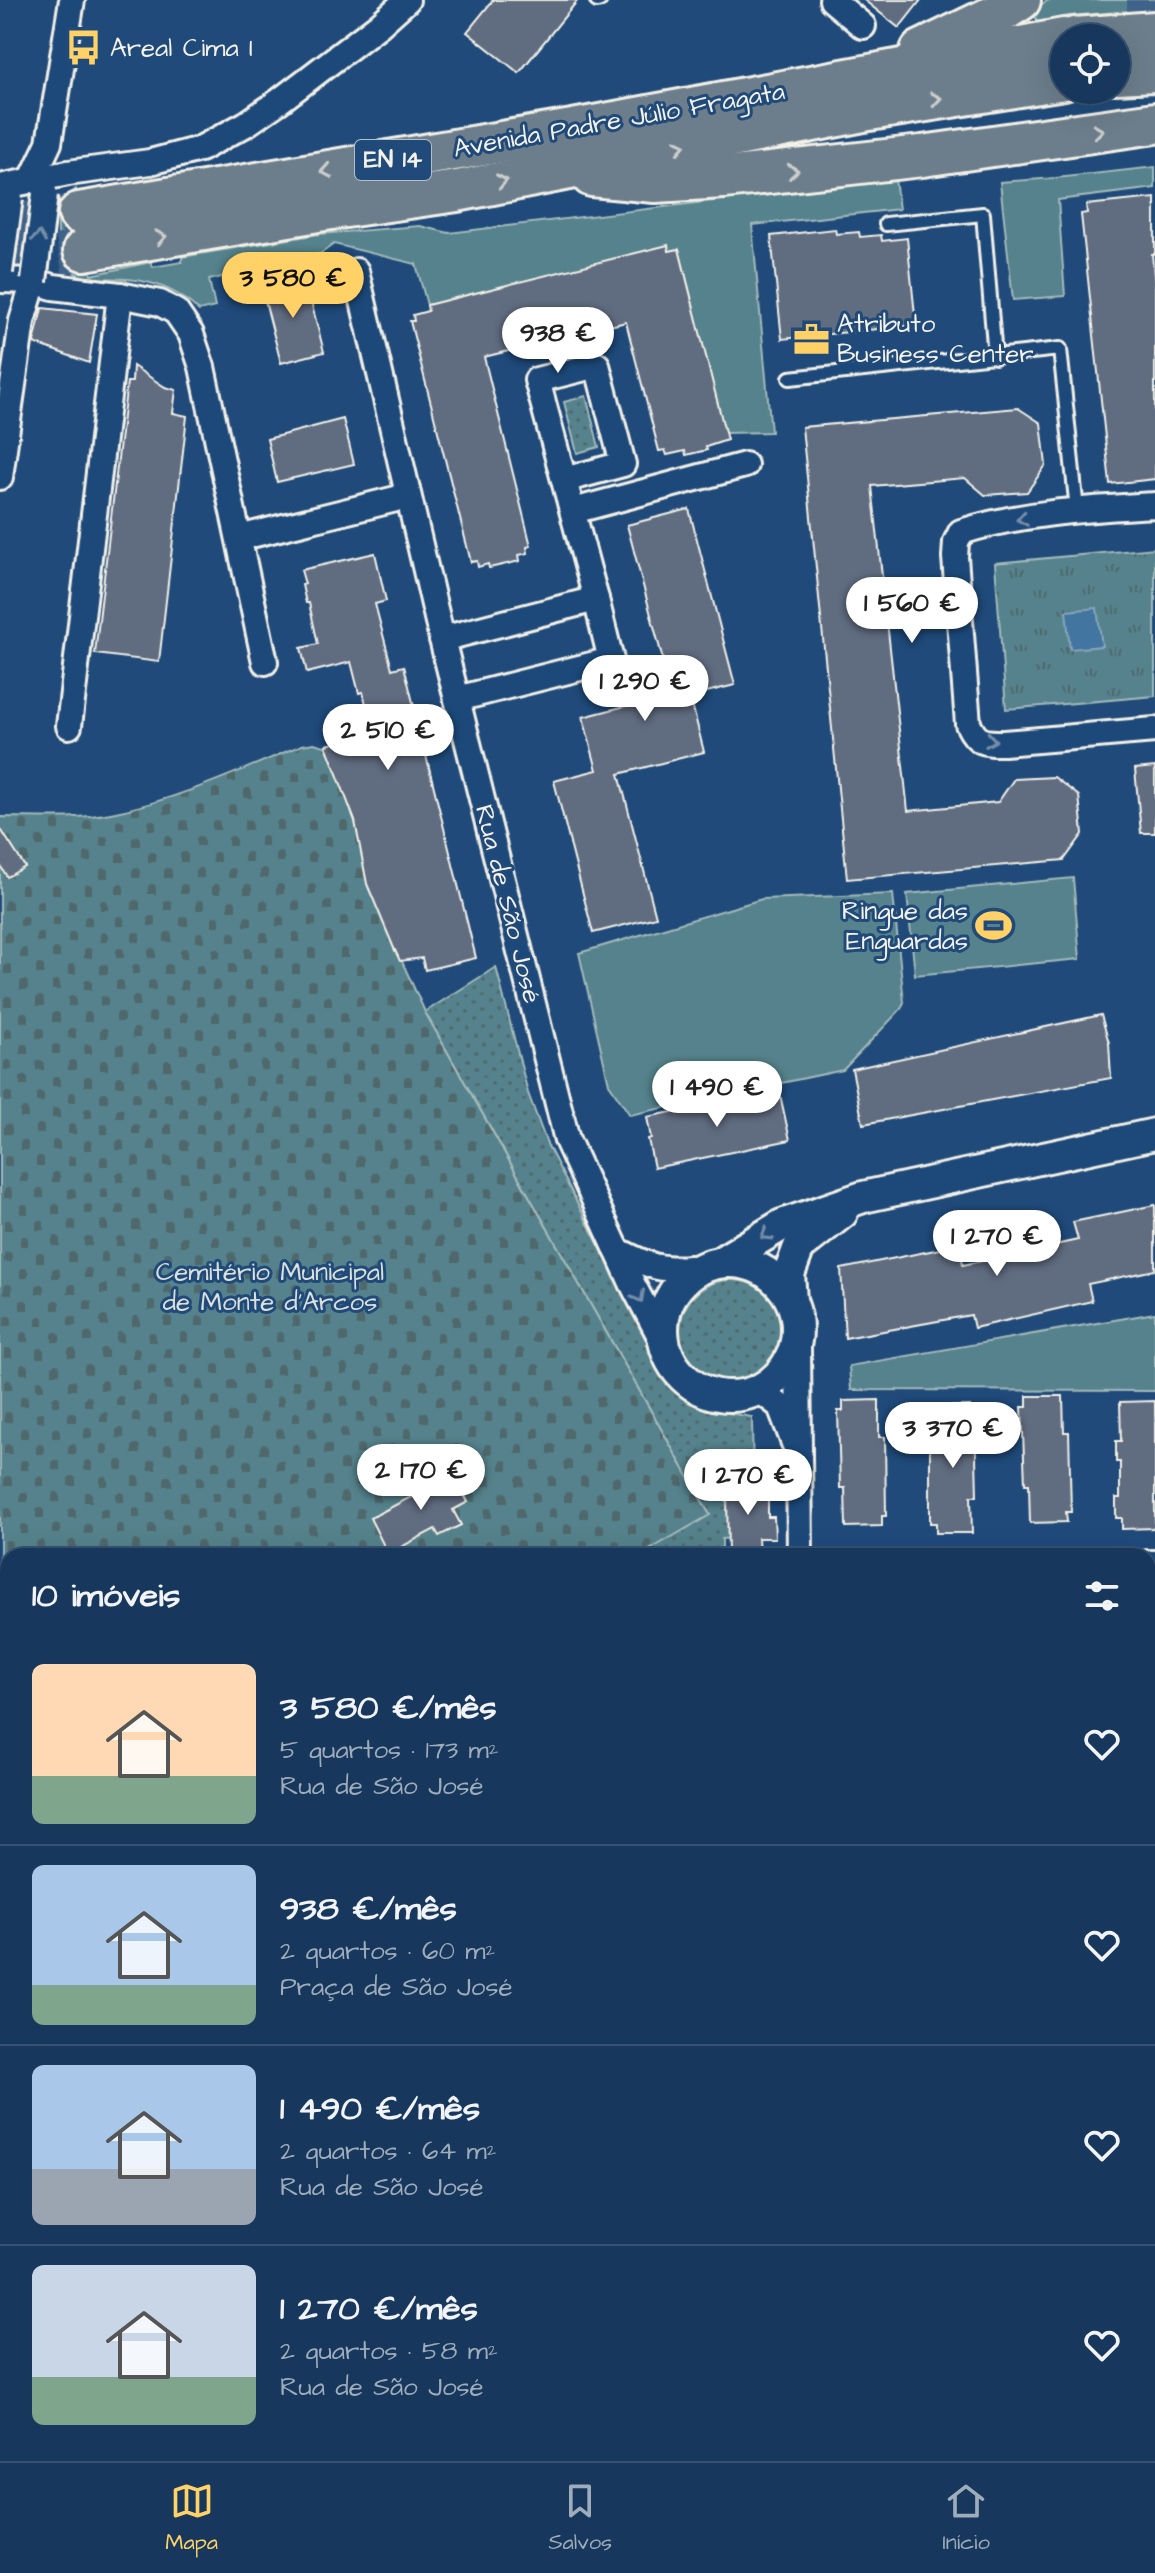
<!DOCTYPE html>
<html lang="pt">
<meta charset="utf-8">
<style>
body{margin:0;font-family:"Architects Daughter",sans-serif;background:#244365;color:#f1f3f6;height:100vh;display:flex;flex-direction:column;font-size:30px;white-space:nowrap}
*{box-sizing:border-box;margin:0}
p{font-size:26px;color:#9eacbb}
.icon{flex:none;width:44px;height:44px;fill:none;stroke:currentColor;stroke-width:2;stroke-linecap:round;stroke-linejoin:round}
.map{position:relative;flex:1;overflow:hidden}
.details{position:absolute;left:0px;top:1548px;width:1156px;height:914px;display:flex;flex-direction:column;background:#17385c;border-radius:24px 24px 0 0;box-shadow:0 8px 32px #0002,0 0 0 2px #365272}
.details>*{flex:none}
.controls{position:absolute;left:1050px;top:24px;display:grid;gap:16px}
.controls a{display:grid;place-items:center;width:80px;height:80px;border-radius:50%;background:#17385c;box-shadow:0 8px 32px #0002,0 0 0 2px #365272;font-size:40px}
.price{position:absolute;translate:-50% -68px;padding:0 18px;border-radius:28px;background:#fff;color:#222;font-size:26px;line-height:52px;filter:drop-shadow(0 2px 4px #0008)}
.price::after{content:'';position:absolute;left:50%;top:48px;width:24px;height:18px;margin-left:-12px;background:inherit;clip-path:polygon(0 0,100% 0,50% 100%)}
.price.on{background:#ffd166;color:#111}
ul{padding:0;list-style:none}
li{display:flex;align-items:center;gap:24px;height:200px;padding:0 32px}
li+li{border-top:2px solid #365272}
li span{display:grid;place-items:center;flex:none;width:224px;height:160px;border-radius:12px;color:#555}
li>.icon{margin-inline-start:auto}
span .icon{width:96px;height:96px;fill:#fffc;stroke-width:1}
li b{font-size:34px}
h2{display:flex;justify-content:space-between;align-items:center;height:96px;padding:0 32px;font-size:34px}
.dock{display:flex;justify-content:space-around;align-items:center;height:112px;border-top:2px solid #365272;background:#17385c;font-size:22px;color:#9eacbb}
.dock a{display:grid;justify-items:center;gap:4px}
.dock .on{color:#ffd166}
.map>svg:first-child{display:block}
</style>
<div class="map">
<svg width="1155" height="2461" viewBox="0 0 1155 2461">
<defs>
<pattern id="cemetery-stones" width="16" height="16" patternUnits="userSpaceOnUse" patternTransform="scale(2)"><rect width="16" height="16" fill="#54828c"/><path d="M2 7V4a2 2 0 0 1 4 0v3zM10 15v-3a2 2 0 0 1 4 0v3z" fill="#4f686c"/></pattern>
<pattern id="park-tufts" width="24" height="20" patternUnits="userSpaceOnUse" patternTransform="scale(2)"><rect width="24" height="20" fill="#54828c"/><path d="M3 7l-1-3M5 7V3M7 7l1-3M15 17l-1-3M17 17v-4M19 17l1-3" fill="none" stroke="#4f686c"/></pattern>
<pattern id="garden-dots" width="8" height="8" patternUnits="userSpaceOnUse" patternTransform="scale(2)"><rect width="8" height="8" fill="#54828c"/><path d="M2 2h.1M6 6h.1" fill="none" stroke="#4f686c" stroke-width="1.8" stroke-linecap="round"/></pattern>
</defs>
<rect width="100%" height="100%" fill="#1f4a7a"/>
<filter id="ink" filterUnits="userSpaceOnUse"><feTurbulence type="fractalNoise" baseFrequency=".0125" numOctaves="2"/><feDisplacementMap in="SourceGraphic" scale="16" xChannelSelector="R" yChannelSelector="G"/><feConvolveMatrix kernelMatrix="1 2 1 2 8 2 1 2 1" color-interpolation-filters="sRGB"/></filter>
<g filter="url(#ink)">
<g fill="#54828c" stroke="#a4baba" stroke-width="2">
<polygon points="1049,0 1155,0 1155,9 1068,16 1038,23 1032,10"/>
<polygon points="1155,167 1155,188 1058,200 1065,296 1013,300 1000,182 1056,178"/>
<path d="M895 179 899 209 752 225 771 432 725 433 679 249 669 251 668 246 427 305 416 264 334 244 320 254 209 280 215 307 199 311C180 292 155 281 127 279 111 277 86 282 72 271 61 263 59 245 58 232 57 213 61 200 76 189L91 275 151 262 153 267 182 262V257L319 234 420 226 449 233Z"/>
<polygon points="1073,878 1080,959 915,975 907,894"/>
<polygon points="893,894 904,1002 901,1009 843,1070 630,1115 609,1084 579,953 762,899"/>
<polygon points="1155,1313 1155,1391 851,1390 849,1366"/>
<polygon points="1148,1596 1155,1596 1155,1669 1148,1670"/>
</g>
<path fill="url(#cemetery-stones)" stroke="#a4baba" stroke-width="2" d="M314 743 325 746 330 755 355 821 368 887 425 1012 710 1515 639 1556H8V1935L0 1934V817C37 817 74 820 111 813 177 800 239 771 302 745Z"/>
<g fill="url(#park-tufts)" stroke="#a4baba" stroke-width="2">
<polygon points="1155,548 1155,696 1006,709 995,563"/>
<polygon points="620,2454 802,2454 801,2461 621,2461"/>
</g>
<g fill="url(#garden-dots)" stroke="#a4baba" stroke-width="2">
<polygon points="586,396 599,447 577,453 564,402"/>
<polygon points="496,967 528,1093 547,1144 647,1339 661,1373 677,1393 710,1410 752,1417 753,1481 727,1492 727,1511 732,1511 733,1538 722,1539 722,1548 719,1548 719,1556 639,1556 710,1515 425,1012"/>
<circle cx="731" cy="1331" r="51"/>
</g>
<polygon fill="#42749f" stroke="#89a6bc" stroke-width="2" points="1097,608 1102,646 1070,649 1066,611"/>
<g fill="#606c80" stroke="#f4f1e8" stroke-width="2">
<polygon points="493,0 578,0 519,73 467,32"/>
<polygon points="864,0 921,0 899,28"/>
<polygon points="1155,198 1155,254 1152,254 1155,286 1155,479 1110,484 1081,214 1087,213 1086,205"/>
<polygon points="835,229 836,234 859,232 860,237 881,235 882,241 907,238 916,325 782,339 771,236"/>
<polygon points="668,245 669,251 679,249 727,440 706,447 707,450 686,455 685,451 667,455 665,450 659,451 626,322 484,357 531,546 527,547 528,553 519,555 520,561 489,568 488,564 478,567 477,561 471,562 410,321 414,321 413,315 428,311 427,305"/>
<polygon points="305,278 324,352 281,363 262,289"/>
<polygon points="42,308 97,314 89,363 34,343"/>
<polygon points="133,366 165,387 176,390 173,413 187,416 159,662 95,654 127,382 132,382"/>
<polygon points="1018,408 1041,423 1046,465 1027,492 985,495 965,478 872,486 908,811 998,802 1014,779 1054,777 1079,796 1083,834 1064,860 847,879 802,427"/>
<polygon points="343,419 354,464 277,482 267,439"/>
<polygon points="689,509 735,685 690,696 704,752 619,774 656,917 593,933 554,781 597,770 583,717 672,694 627,525"/>
<polygon points="375,553 386,601 375,604 392,669 404,666 476,958 425,970 422,958 400,961 393,946 367,884 355,821 326,745 373,734 363,692 359,693 351,662 307,673 301,648 318,644 309,603 306,603 302,585 305,584 301,570"/>
<polygon points="1155,767 1155,833 1141,833 1135,769"/>
<polygon points="0,828 25,867 7,877 0,865"/>
<polygon points="1101,1015 1109,1043 1111,1078 863,1124 852,1069"/>
<polygon points="779,1090 790,1140 654,1168 648,1139 651,1138 647,1117"/>
<polygon points="1155,1205 1155,1270 1088,1284 1092,1301 974,1328 971,1315 845,1338 841,1269 960,1245 963,1265 1078,1240 1073,1222"/>
<polygon points="1027,1396 1063,1396 1064,1432 1069,1432 1071,1512 1066,1512 1067,1522 1030,1523 1029,1484 1025,1484 1022,1407 1027,1407"/>
<polygon points="879,1400 879,1437 885,1437 886,1516 882,1516 882,1526 846,1527 845,1488 840,1488 838,1411 843,1411 843,1401"/>
<polygon points="1155,1401 1155,1528 1122,1529 1122,1518 1116,1518 1116,1498 1120,1498 1120,1462 1116,1462 1116,1441 1121,1441 1120,1402"/>
<polygon points="970,1406 970,1417 975,1416 977,1496 971,1496 972,1533 936,1533 936,1523 930,1523 930,1446 935,1446 934,1407"/>
<polygon points="434,1469 442,1485 455,1478 468,1502 453,1510 461,1525 439,1536 435,1529 388,1554 370,1518 413,1496 407,1483"/>
<polygon points="768,1480 768,1517 774,1517 775,1538 758,1538 759,1556 728,1556 727,1491 732,1491 732,1481"/>
</g>
<g fill="none" stroke-linecap="round" stroke-linejoin="round">
<g stroke="#3f638a" stroke-width="40" stroke-dasharray="40 20" stroke-linecap="butt">
<polyline points="1147,0 1147,10 1155,35"/>
<polyline points="0,226 79,213"/>
<polyline points="0,265 84,250"/>
</g>
<defs>
<g id="service">
<polyline points="597,1 600,0"/>
<polyline points="886,224 983,214 995,357"/>
<polyline points="790,378 1060,349 1077,510"/>
<polyline points="973,2454 973,2461"/>
</g>
<g id="minor">
<polyline points="832,0 863,26"/>
<polyline points="31,181 49,143 72,0"/>
<polyline points="0,187 68,173 150,162 200,149 246,124 278,102 379,25 407,0"/>
<polyline points="356,271 442,639 567,1140 633,1285 663,1342"/>
<polyline points="0,280 34,281 53,287 120,295 160,303 176,312 191,334 202,367 265,662"/>
<polyline points="0,477 22,321 34,281"/>
<polyline points="564,480 623,464 597,365 537,380 596,599"/>
<path d="M1155 505C1091 509 1023 512 961 532L956 542 955 557 968 724C977 743 983 743 1004 743L1155 730"/>
<polyline points="573,511 745,465"/>
<polyline points="239,538 408,496"/>
<polyline points="442,639 596,599 611,660 457,699"/>
<polyline points="69,726 120,295"/>
<path d="M617 1250C653 1269 664 1271 704 1267"/>
<polyline points="798,1347 800,1556"/>
<polyline points="759,1390 780,1406 794,1443"/>
<polyline points="1148,1563 1155,1563"/>
<polyline points="0,2120 4,2124"/>
<polyline points="0,2368 8,2360"/>
<polyline points="329,2454 336,2461"/>
<polyline points="840,2454 849,2461"/>
<polyline points="1080,2454 1080,2461"/>
<polyline points="604,2461 604,2454"/>
</g>
<g id="tertiary">
<polyline points="724,1260 782,1225 863,1197 1155,1134"/>
<circle cx="730" cy="1329" r="67"/>
<polyline points="791,1300 789,1274 799,1247 842,1213"/>
<polyline points="0,1959 8,1960"/>
<polyline points="1148,2077 1155,2077"/>
</g>
<g id="trunk">
<polyline points="1075,38 1155,32"/>
<polyline points="921,51 998,14 1020,0"/>
<polyline points="1116,73 1155,71"/>
<polyline points="592,176 655,182 724,178 922,156 1155,123"/>
<polyline points="79,213 573,130 1064,39"/>
<polyline points="84,250 318,211 457,191 869,110 1064,79"/>
</g>
</defs>
<use href="#service" stroke="#f4f1e8" stroke-width="18"/>
<use href="#minor" stroke="#f4f1e8" stroke-width="30"/>
<use href="#tertiary" stroke="#f4f1e8" stroke-width="36"/>
<use href="#trunk" stroke="#f4f1e8" stroke-width="46"/>
<use href="#service" stroke="#1f4a7a" stroke-width="12"/>
<use href="#minor" stroke="#1f4a7a" stroke-width="24"/>
<use href="#tertiary" stroke="#1f4a7a" stroke-width="30"/>
<use href="#trunk" stroke="#6c7d8b" stroke-width="40"/>
<defs>
<g id="minor-bridge">
<polyline points="0,272 10,198"/>
<polyline points="34,281 45,194"/>
</g>
</defs>
<use href="#minor-bridge" stroke="#f4f1e8" stroke-width="30" stroke-linecap="butt"/>
<use href="#minor-bridge" stroke="#1f4a7a" stroke-width="24"/>
</g>
<defs><path id="oneway-chevron" d="M-2-3.5L2.5 0L-2 3.5" fill="none" stroke-width="1.6" stroke-linecap="round" stroke-linejoin="round" transform="scale(2)"/></defs>
<g stroke="#cbcecc">
<use href="#oneway-chevron" transform="translate(936 99) rotate(-9)"/>
<use href="#oneway-chevron" transform="translate(1098 131) rotate(-8)"/>
<use href="#oneway-chevron" transform="translate(680 146) rotate(-11)"/>
<use href="#oneway-chevron" transform="translate(326 171) rotate(170)"/>
<use href="#oneway-chevron" transform="translate(793 171) rotate(-6)"/>
<use href="#oneway-chevron" transform="translate(502 181) rotate(-12)"/>
<use href="#oneway-chevron" transform="translate(161 237) rotate(-10)"/>
</g>
<g stroke="#748da6">
<use href="#oneway-chevron" transform="translate(39 237) rotate(-83)"/>
<use href="#oneway-chevron" transform="translate(1022 519) rotate(170)"/>
<use href="#oneway-chevron" transform="translate(991 740) rotate(9)"/>
<use href="#oneway-chevron" transform="translate(766 1235) rotate(149)"/>
<use href="#oneway-chevron" transform="translate(639 1297) rotate(62)"/>
</g>
</g>
<defs>
<symbol id="bus-bare" viewBox="-9 -9 18 18"><path d="M-5-6H5V4H4V6H2V4H-2V6H-4V4H-5ZM-3.5-4V0h7V-4ZM-3.5 1.2v1.5H-2V1.2ZM2 1.2v1.5H3.5V1.2Z" fill="#ffd166" stroke="#1f4a7a" stroke-width="2.5" paint-order="stroke"/></symbol>
<symbol id="office-bare" viewBox="-9 -9 18 18"><path d="M-6-3h4V-5.5h4V-3h4V5H-6ZM-1-4.5V-3h2v-1.5ZM-6 0V1H6V0Z" fill="#ffd166" stroke="#1f4a7a" stroke-width="2.5" paint-order="stroke"/></symbol>
<symbol id="stadium-bare" viewBox="-9 -9 18 18"><path d="M0-5a6.5 5 0 1 0 0 10a6.5 5 0 1 0 0-10ZM-3.5-1.8h7v3.6h-7Z" fill="#ffd166" stroke="#1f4a7a" stroke-width="2.5" paint-order="stroke"/></symbol>
</defs>
<g fill-rule="evenodd">
<use href="#bus-bare" x="58" y="22" width="51" height="51"/>
<use href="#office-bare" x="786" y="314" width="51" height="51"/>
<use href="#stadium-bare" x="968" y="900" width="51" height="51"/>
</g>
<g text-anchor="middle" dominant-baseline="central" stroke-width="6" stroke-linejoin="round" paint-order="stroke">
<rect fill="#1f4a7a" stroke="#b4bfc7" stroke-width="2" x="355" y="140" width="76" height="40" rx="6"/>
<g font-size="24" font-weight="bold" fill="#f4f1e8">
<text x="393" y="160">EN 14</text>
</g>
<g font-size="26" fill="#f4f1e8" stroke="#1f4a7a" text-anchor="start">
<text x="110" y="48">Areal Cima I</text>
<text x="837" y="324">Atributo<tspan x="837" dy="30">Business Center</tspan></text>
<text x="968" y="911" text-anchor="end">Ringue das<tspan x="968" dy="30">Enguardas</tspan></text>
</g>
<g font-size="26" fill="#f4f1e8" stroke="#1f4a7a">
<text transform="translate(619 120) rotate(-10)">Avenida Padre Júlio Fragata</text>
<text transform="translate(508 904) rotate(76)">Rua de São José</text>
</g>
<g font-size="26" fill="#dce0da" stroke="#1f4a7a">
<text x="270" y="1272">Cemitério Municipal<tspan x="270" dy="30">de Monte d'Arcos</tspan></text>
</g>
</g>
</svg>
<div class="controls">
<a><svg class="icon" aria-label="locate" viewBox="0 0 24 24"><circle cx="12" cy="12" r="6"/><path d="M12 2v4M12 18v4M2 12h4M18 12h4"/></svg></a>
</div>
<b class="price on" style="left:293px;top:320px">3 580 €</b>
<b class="price" style="left:558px;top:375px">938 €</b>
<b class="price" style="left:912px;top:645px">1 560 €</b>
<b class="price" style="left:645px;top:723px">1 290 €</b>
<b class="price" style="left:388px;top:772px">2 510 €</b>
<b class="price" style="left:717px;top:1129px">1 490 €</b>
<b class="price" style="left:997px;top:1278px">1 270 €</b>
<b class="price" style="left:953px;top:1470px">3 370 €</b>
<b class="price" style="left:421px;top:1512px">2 170 €</b>
<b class="price" style="left:748px;top:1517px">1 270 €</b>
<section class="details">
<h2>10 imóveis<svg class="icon" aria-label="filters" viewBox="0 0 24 24"><path d="M4 7h16M4 17h16"/><circle cx="9" cy="7" r="2"/><circle cx="15" cy="17" r="2"/></svg></h2>
<ul>
<li><span style="background:linear-gradient(#ffd9b3 70%,#7fa58c 0)"><svg class="icon" aria-label="home" viewBox="0 0 24 24"><path d="M3 11l9-7 9 7M6 9v11h12V9"/></svg></span><div><b>3 580 €/mês</b><p>5 quartos · 173 m²</p><p>Rua de São José</p></div><svg class="icon" aria-label="heart" viewBox="0 0 24 24"><path d="M12 20l-8-8c-3-5 5-10 8-4 3-6 11-1 8 4z"/></svg></li>
<li><span style="background:linear-gradient(#a9c7e8 75%,#7fa58c 0)"><svg class="icon" aria-label="home" viewBox="0 0 24 24"><path d="M3 11l9-7 9 7M6 9v11h12V9"/></svg></span><div><b>938 €/mês</b><p>2 quartos · 60 m²</p><p>Praça de São José</p></div><svg class="icon" aria-label="heart" viewBox="0 0 24 24"><path d="M12 20l-8-8c-3-5 5-10 8-4 3-6 11-1 8 4z"/></svg></li>
<li><span style="background:linear-gradient(#a9c7e8 65%,#9aa5b1 0)"><svg class="icon" aria-label="home" viewBox="0 0 24 24"><path d="M3 11l9-7 9 7M6 9v11h12V9"/></svg></span><div><b>1 490 €/mês</b><p>2 quartos · 64 m²</p><p>Rua de São José</p></div><svg class="icon" aria-label="heart" viewBox="0 0 24 24"><path d="M12 20l-8-8c-3-5 5-10 8-4 3-6 11-1 8 4z"/></svg></li>
<li><span style="background:linear-gradient(#c9d6e8 70%,#7fa58c 0)"><svg class="icon" aria-label="home" viewBox="0 0 24 24"><path d="M3 11l9-7 9 7M6 9v11h12V9"/></svg></span><div><b>1 270 €/mês</b><p>2 quartos · 58 m²</p><p>Rua de São José</p></div><svg class="icon" aria-label="heart" viewBox="0 0 24 24"><path d="M12 20l-8-8c-3-5 5-10 8-4 3-6 11-1 8 4z"/></svg></li>
</ul>
</section>
</div>
<nav class="dock">
<a class="on"><svg class="icon" aria-label="map" viewBox="0 0 24 24"><path d="M3 6l6-2 6 2 6-2v14l-6 2-6-2-6 2zM9 4v14M15 6v14"/></svg>Mapa</a>
<a><svg class="icon" aria-label="saved" viewBox="0 0 24 24"><path d="M7 4h10v16l-5-4-5 4z"/></svg>Salvos</a>
<a><svg class="icon" aria-label="home" viewBox="0 0 24 24"><path d="M3 11l9-7 9 7M6 9v11h12V9"/></svg>Início</a>
</nav>
